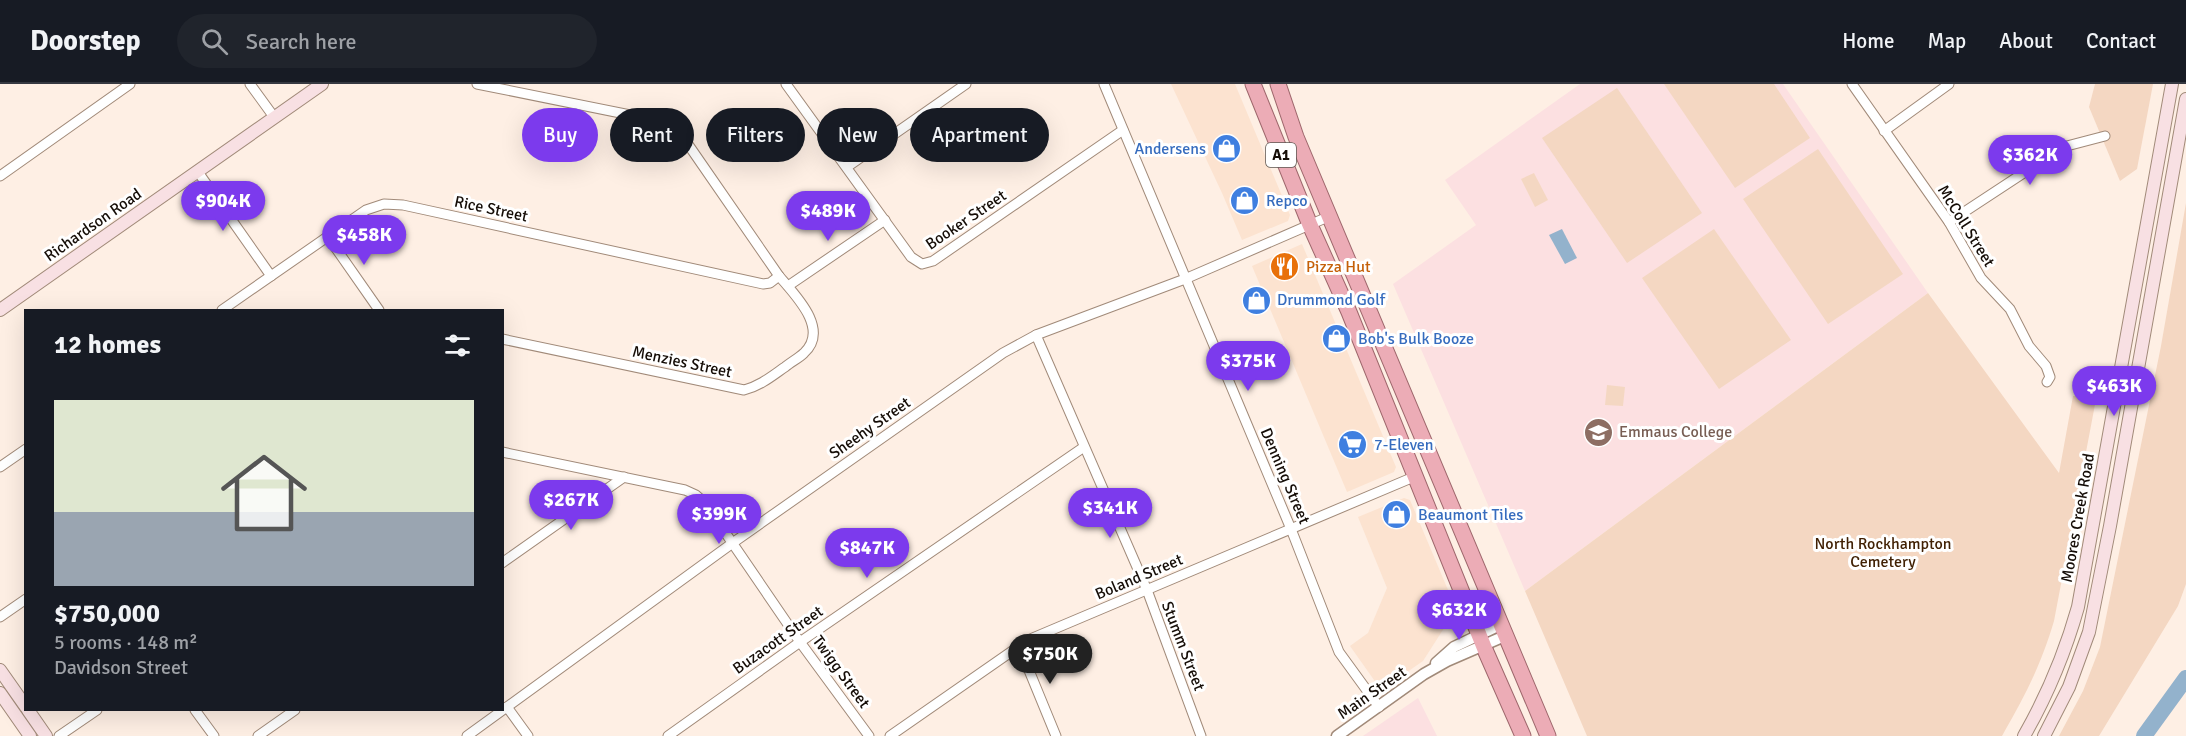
<!DOCTYPE html>
<meta charset="utf-8">
<style>
body{margin:0;font-family:Signika,sans-serif;background:#20242c;color:#f1f3f6;height:100vh;display:flex;flex-direction:column;font-size:22px;white-space:nowrap}
*{box-sizing:border-box;margin:0}
p{font-size:20px;color:#9ea1a6}
.icon{flex:none;width:33px;height:33px;fill:none;stroke:currentColor;stroke-width:2;stroke-linecap:round;stroke-linejoin:round}
.map{position:relative;flex:1;overflow:hidden}
.sheet{position:absolute;left:24px;top:225px;width:480px;height:402px;display:flex;flex-direction:column;background:#171b24;border-radius:0px;box-shadow:0 6px 24px #0002}
.sheet>*{flex:none}
.banner{position:absolute;left:522px;top:24px;width:570px;height:54px;display:flex;gap:12px}
.price{position:absolute;translate:-50% -51px;padding:0 14px;border-radius:21px;background:#7c3aed;color:#fff;font-size:20px;line-height:39px;filter:drop-shadow(0 2px 3px #0008)}
.price::after{content:'';position:absolute;left:50%;top:36px;width:18px;height:14px;margin-left:-9px;background:inherit;clip-path:polygon(0 0,100% 0,50% 100%)}
.price.current{background:#222;color:#fff}
ul{padding:0;list-style:none}
li{display:grid;align-content:center;gap:12px;height:318px;padding:0 30px}
li+li{border-top:2px solid #363941}
li span{display:grid;place-items:center;height:186px;border-radius:0px;color:#555}
li>.icon{margin-inline-start:auto}
span .icon{width:108px;height:108px;fill:#fffc;stroke-width:1}
li b{font-size:26px}
h2{display:flex;justify-content:space-between;align-items:center;height:72px;padding:0 30px;font-size:26px}
.tag{padding:0 21px;border-radius:27px;background:#171b24;box-shadow:0 6px 24px #0002;font-size:21px;line-height:54px}
.tag.current{background:#7c3aed;color:#fff}
header{display:flex;align-items:center;gap:36px;box-sizing:border-box;height:84px;padding:0 30px;background:#171b24;border-bottom:2px solid #363941}
header strong{font-size:28px}
nav{display:flex;gap:33px;margin-inline-start:auto;font-size:21px}
.search{width:420px;height:54px;background:#20242c;display:flex;align-items:center;gap:15px;box-sizing:border-box;padding:0 21px;border-radius:33px;color:#9ea1a6;font-size:22px}
.map>svg:first-child{display:block}
</style>
<header>
<strong>Doorstep</strong>
<div class="search"><svg class="icon" aria-label="search" viewBox="0 0 24 24"><circle cx="10" cy="10" r="6"/><path d="M15 15l6 6"/></svg>Search here</div>
<nav><a>Home</a><a>Map</a><a>About</a><a>Contact</a></nav>
</header>
<div class="map">
<svg width="2186" height="652" viewBox="0 0 2186 652">
<rect width="100%" height="100%" fill="#feefe4"/>
<g fill="#fce3d0">
<polygon points="1171,0 1235,0 1290,131 1288,137 1242,156 1222,109"/>
<polygon points="1302,160 1396,383 1394,388 1347,408 1252,182"/>
<polygon points="1404,414 1410,416 1451,513 1446,541 1423,577 1384,604 1379,603 1350,562 1368,549 1387,504 1358,433"/>
</g>
<g fill="#fce0e1">
<polygon points="1580,0 1783,0 1928,209 1525,507 1393,200 1476,141 1445,96"/>
<polygon points="1418,614 1437,652 1363,652"/>
</g>
<g fill="#f4d7c2">
<polygon points="1664,0 1774,0 1810,54 1735,104"/>
<polygon points="2095,0 2153,0 2137,85 2120,97 2089,23"/>
<polygon points="1617,4 1702,129 1627,179 1542,54"/>
<polygon points="1818,65 1903,190 1828,240 1743,115"/>
<polygon points="1534,89 1548,116 1535,123 1521,95"/>
<polygon points="2186,119 2186,500 2178,522 2099,652 2059,652 2083,607 2100,563 2161,262"/>
<polygon points="1714,145 1791,256 1719,305 1642,194"/>
<path d="M1928 209 2059 389 2073 312 2097 310 2054 537C2041 581 2025 612 2002 652H1587L1525 507Z"/>
<polygon points="1607,301 1625,303 1623,322 1605,321"/>
</g>
<polygon fill="#93b2cc" points="1562,145 1577,174 1565,180 1549,151"/>
<g fill="none" stroke-linecap="round" stroke-linejoin="round">
<polyline stroke="#93b2cc" stroke-width="16" points="2144,652 2186,594"/>
<defs>
<g id="minor">
<polyline points="250,0 274,33"/>
<path d="M477 0 665 38 683 53 779 192C795 211 830 245 804 269 799 274 791 278 785 283 772 292 760 302 744 306L502 255"/>
<polyline points="786,0 911,173 922,180 933,177 1123,46"/>
<polyline points="1104,0 1291,445 1339,568 1379,623"/>
<polyline points="1852,0 1949,138 1981,194 2010,225 2029,262 2046,282 2050,293 2047,298"/>
<polyline points="1884,47 1949,0"/>
<polyline points="847,83 966,0"/>
<polyline points="198,88 271,192"/>
<polyline points="0,92 130,0"/>
<polyline points="1949,138 2063,63 2105,52"/>
<polyline points="328,153 379,226"/>
<polyline points="788,202 885,136"/>
<polyline points="222,226 366,126 384,120 403,121 763,200 770,199 779,192"/>
<polyline points="1036,251 1147,506 1201,652"/>
<polyline points="502,368 685,406 696,411 705,419 800,558 869,652"/>
<polyline points="0,383 26,365"/>
<polyline points="502,479 624,393"/>
<polyline points="0,533 26,515"/>
<polyline points="1019,562 1056,652"/>
<polyline points="507,623 528,652"/>
<polyline points="195,626 214,652"/>
<polyline points="59,652 97,626"/>
<polyline points="258,652 295,626"/>
<polyline points="467,652 734,458 1003,269 1036,251 1185,195 1330,132"/>
<polyline points="668,652 800,558 1084,363"/>
<polyline points="890,652 1028,556 1416,392"/>
</g>
<g id="tertiary">
<polyline points="1436,579 1454,563 1502,540"/>
<polyline points="1337,652 1424,590 1447,577 1507,551"/>
</g>
<g id="secondary">
<polyline points="0,226 322,0"/>
<polyline points="0,586 26,623"/>
<polyline points="0,609 30,652"/>
<polyline points="28,626 46,652"/>
<path d="M2024 652C2048 610 2065 569 2078 523L2172 0"/>
<polyline points="2044,652 2069,603 2089,548 2110,442 2186,15"/>
</g>
<g id="trunk">
<polyline points="1253,0 1310,141 1349,228 1486,568 1523,652"/>
<polyline points="1278,0 1296,53 1548,652"/>
</g>
</defs>
<use href="#minor" stroke="#a18a79" stroke-width="11"/>
<use href="#tertiary" stroke="#a18a79" stroke-width="13"/>
<use href="#secondary" stroke="#a18a79" stroke-width="14"/>
<use href="#trunk" stroke="#9e676c" stroke-width="17"/>
<use href="#minor" stroke="#fff" stroke-width="9"/>
<use href="#tertiary" stroke="#fff" stroke-width="10"/>
<use href="#secondary" stroke="#f8e0e3" stroke-width="12"/>
<use href="#trunk" stroke="#ecacb6" stroke-width="15"/>
</g>
<defs>
<symbol id="shop-disc" viewBox="-11 -11 22 22"><circle r="9.5" fill="#3f7fe0" stroke="#fff"/><path d="M-5-2.5h2.3a2.7 3.5 0 0 1 5.4 0H5L5.5 6h-11ZM-1.5-2.5h3a1.5 2.3 0 0 0-3 0Z" fill="#fff"/></symbol>
<symbol id="restaurant-disc" viewBox="-11 -11 22 22"><circle r="9.5" fill="#e8710a" stroke="#fff"/><path d="M-5-6h1v4h1v-4h1v4h1v-4h1v5L-1.5 .5V6h-2V.5L-5-1ZM5-6V6H3V1.5H1.5Q1.5-4 5-6Z" fill="#fff"/></symbol>
<symbol id="school-disc" viewBox="-11 -11 22 22"><circle r="9.5" fill="#8d6e63" stroke="#fff"/><path d="M0-5L7-2L0 1L-7-2ZM-4 1L0 2.5L4 1V4Q0 6-4 4Z" fill="#fff"/></symbol>
<symbol id="supermarket-disc" viewBox="-11 -11 22 22"><circle r="9.5" fill="#3f7fe0" stroke="#fff"/><path d="M-6-5.5h2.5l.6 2H6L4.5 2H-2.5L-4.4-4H-6ZM-1.5 3.2a1.3 1.3 0 1 0 .1 0ZM3 3.2a1.3 1.3 0 1 0 .1 0Z" fill="#fff"/></symbol>
</defs>
<g fill-rule="evenodd">
<use href="#shop-disc" x="1210" y="48" width="33" height="33"/>
<use href="#shop-disc" x="1228" y="100" width="33" height="33"/>
<use href="#restaurant-disc" x="1268" y="166" width="33" height="33"/>
<use href="#shop-disc" x="1240" y="200" width="33" height="33"/>
<use href="#shop-disc" x="1320" y="238" width="33" height="33"/>
<use href="#school-disc" x="1582" y="332" width="33" height="33"/>
<use href="#supermarket-disc" x="1336" y="344" width="33" height="33"/>
<use href="#shop-disc" x="1380" y="414" width="33" height="33"/>
</g>
<g text-anchor="middle" dominant-baseline="central" stroke-width="6" stroke-linejoin="round" paint-order="stroke">
<rect fill="#fff" stroke="#5b5651" stroke-width="1.5" x="1266" y="59" width="30" height="24" rx="4.5"/>
<g font-size="15" font-weight="bold" fill="#150d07">
<text x="1281" y="71">A1</text>
</g>
<g font-size="16" fill="#366cbe" stroke="#fff" text-anchor="start">
<text x="1206" y="65" text-anchor="end">Andersens</text>
<text x="1266" y="117">Repco</text>
<text x="1277" y="216">Drummond Golf</text>
<text x="1358" y="255">Bob's Bulk Booze</text>
<text x="1374" y="361">7-Eleven</text>
<text x="1418" y="431">Beaumont Tiles</text>
</g>
<g font-size="16" fill="#150d07" stroke="#fff">
<text transform="translate(491 125) rotate(12)">Rice Street</text>
<text transform="translate(966 136) rotate(-34)">Booker Street</text>
<text transform="translate(93 141) rotate(-35)">Richardson Road</text>
<text transform="translate(1966 142) rotate(58)">McColl Street</text>
<text transform="translate(682 278) rotate(12)">Menzies Street</text>
<text transform="translate(870 344) rotate(-35)">Sheehy Street</text>
<text transform="translate(1285 392) rotate(67)">Denning Street</text>
<text transform="translate(2078 434) rotate(-80)">Moores Creek Road</text>
<text transform="translate(1139 493) rotate(-23)">Boland Street</text>
<text transform="translate(778 556) rotate(-35)">Buzacott Street</text>
<text transform="translate(1183 562) rotate(69)">Stumm Street</text>
<text transform="translate(841 588) rotate(54)">Twigg Street</text>
<text transform="translate(1372 609) rotate(-35)">Main Street</text>
</g>
<g font-size="16" fill="#c56008" stroke="#fff" text-anchor="start">
<text x="1306" y="183">Pizza Hut</text>
</g>
<g font-size="16" fill="#785e54" stroke="#fff" text-anchor="start">
<text x="1619" y="348">Emmaus College</text>
</g>
<g font-size="16" fill="#412104" stroke="#fff">
<text x="1883" y="460">North Rockhampton<tspan x="1883" dy="18">Cemetery</tspan></text>
</g>
</g>
</svg>
<b class="price" style="left:2030px;top:102px">$362K</b>
<b class="price" style="left:223px;top:148px">$904K</b>
<b class="price" style="left:828px;top:158px">$489K</b>
<b class="price" style="left:364px;top:182px">$458K</b>
<b class="price" style="left:1248px;top:308px">$375K</b>
<b class="price" style="left:2114px;top:333px">$463K</b>
<b class="price" style="left:571px;top:447px">$267K</b>
<b class="price" style="left:1110px;top:455px">$341K</b>
<b class="price" style="left:719px;top:461px">$399K</b>
<b class="price" style="left:867px;top:495px">$847K</b>
<b class="price" style="left:1459px;top:557px">$632K</b>
<b class="price current" style="left:1050px;top:601px">$750K</b>
<div class="banner">
<a class="tag current">Buy</a>
<a class="tag">Rent</a>
<a class="tag">Filters</a>
<a class="tag">New</a>
<a class="tag">Apartment</a>
</div>
<section class="sheet">
<h2>12 homes<svg class="icon" aria-label="filters" viewBox="0 0 24 24"><path d="M4 7h16M4 17h16"/><circle cx="9" cy="7" r="2"/><circle cx="15" cy="17" r="2"/></svg></h2>
<ul>
<li><span style="background:linear-gradient(#dfe7d0 60%,#9aa5b1 0)"><svg class="icon" aria-label="home" viewBox="0 0 24 24"><path d="M3 11l9-7 9 7M6 9v11h12V9"/></svg></span><div><b>$750,000</b><p>5 rooms · 148 m²</p><p>Davidson Street</p></div></li>
</ul>
</section>
</div>
